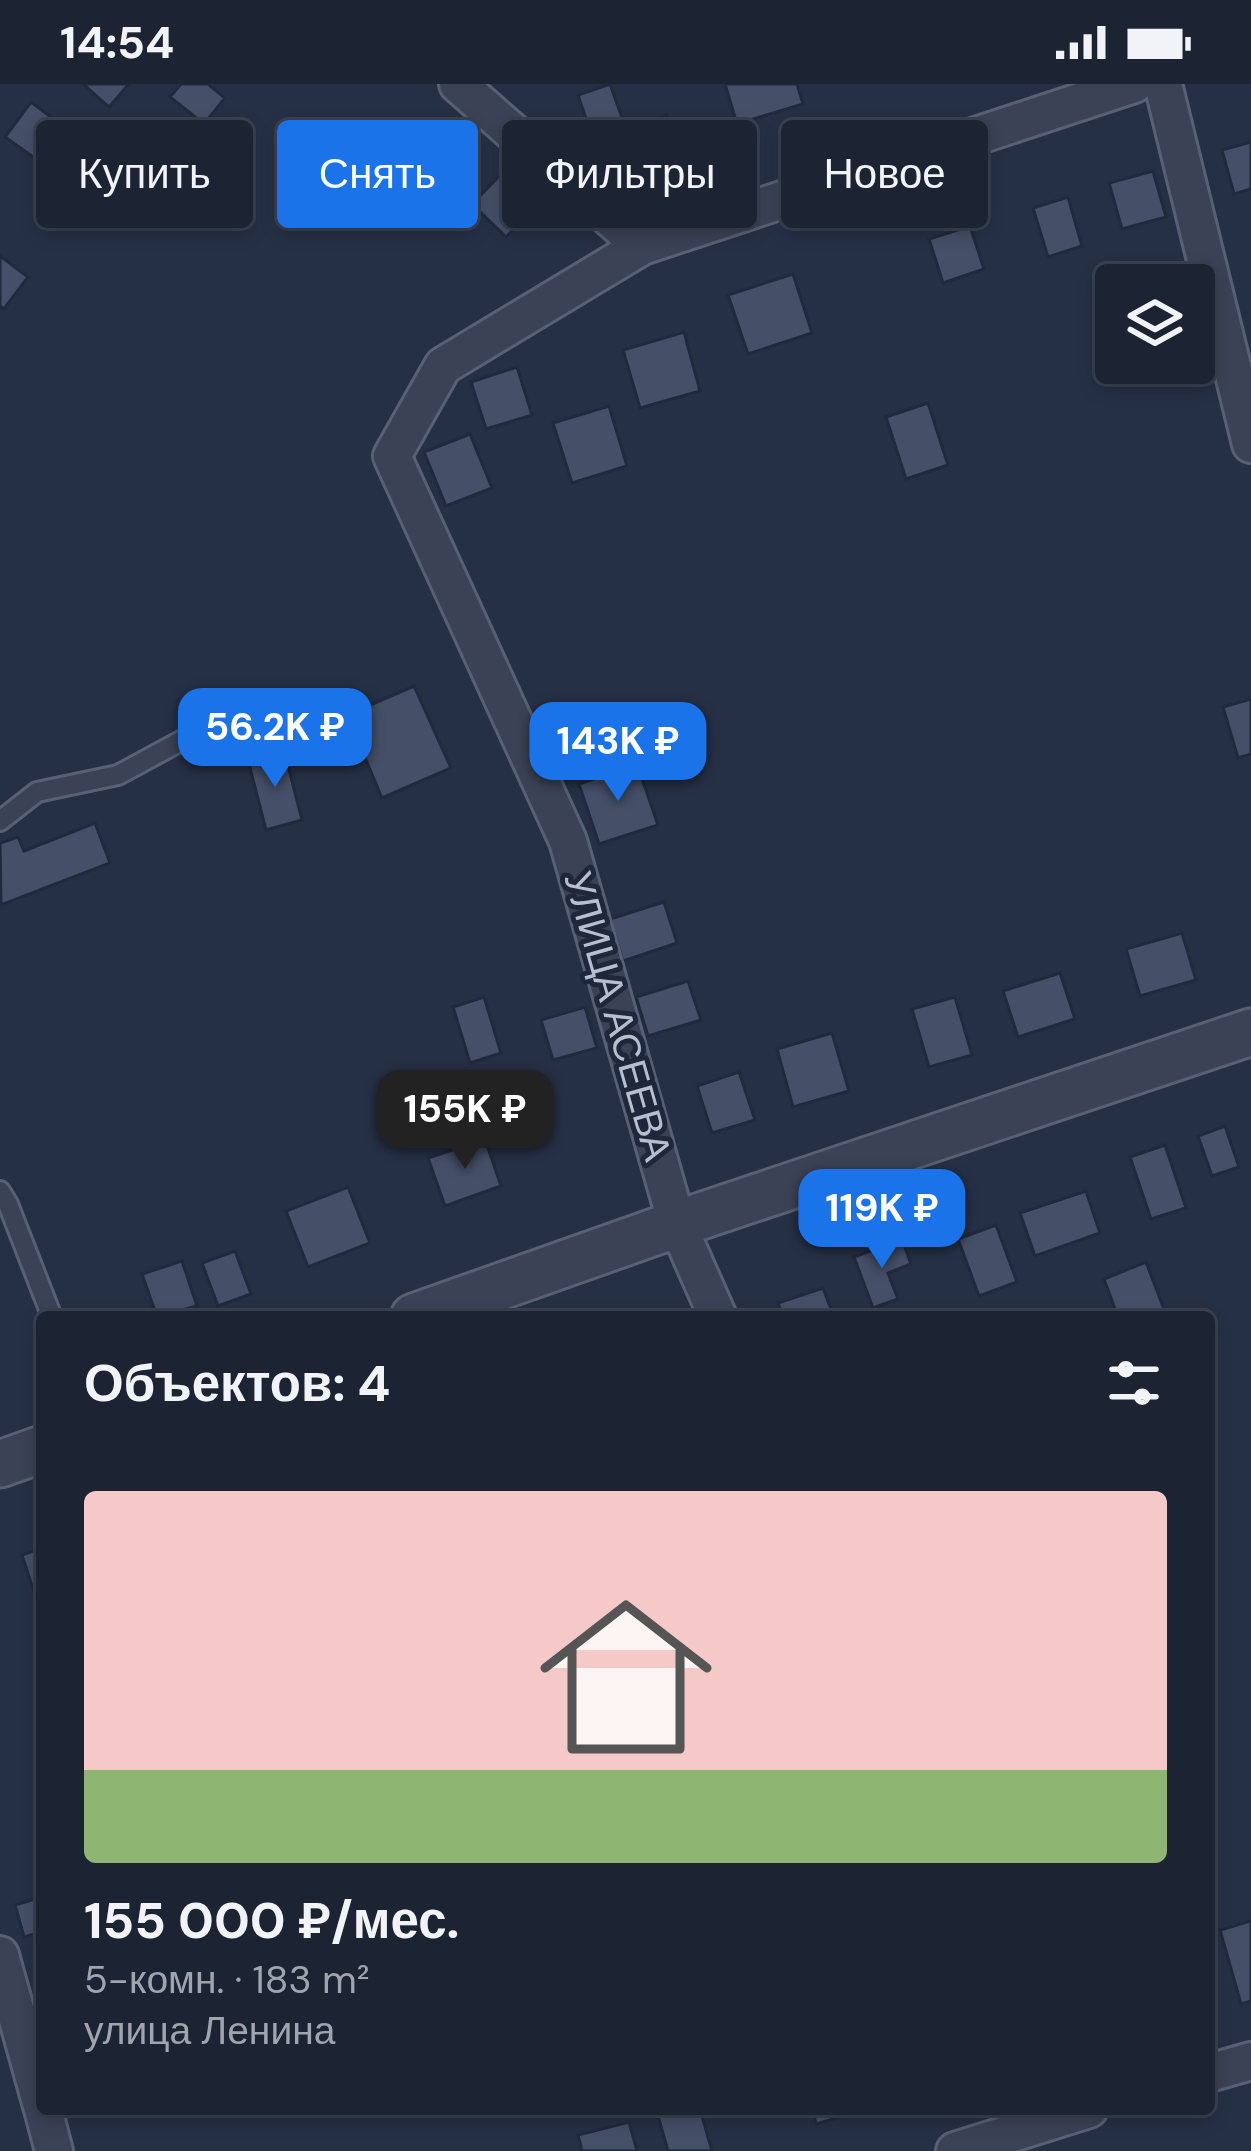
<!DOCTYPE html>
<html lang="ru">
<meta charset="utf-8">
<style>
body{margin:0;font-family:"DM Sans",sans-serif;background:#293040;color:#f1f3f6;height:100vh;display:flex;flex-direction:column;font-size:45px;white-space:nowrap}
*{box-sizing:border-box;margin:0}
p{font-size:39px;color:#a0a4ac}
.icon{flex:none;width:66px;height:66px;fill:none;stroke:currentColor;stroke-width:2;stroke-linecap:round;stroke-linejoin:round}
.map{position:relative;flex:1;overflow:hidden}
.sheet{position:absolute;left:36px;top:1227px;width:1179px;height:804px;display:flex;flex-direction:column;background:#1c2434;border-radius:12px;box-shadow:0 6px 18px #0003,0 0 0 3px #3a414f}
.sheet>*{flex:none}
.top-card{position:absolute;left:36px;top:36px;width:1179px;height:108px;display:flex;gap:24px}
.buttons{position:absolute;left:1095px;top:180px;display:grid;gap:24px}
.buttons a{display:grid;place-items:center;width:120px;height:120px;border-radius:12px;background:#1c2434;box-shadow:0 6px 18px #0003,0 0 0 3px #3a414f;font-size:60px}
.price{position:absolute;translate:-50% -102px;padding:0 27px;border-radius:24px;background:#1a73e8;color:#fff;font-size:39px;line-height:78px;filter:drop-shadow(0 3px 6px #0008)}
.price::after{content:'';position:absolute;left:50%;top:72px;width:36px;height:27px;margin-left:-18px;background:inherit;clip-path:polygon(0 0,100% 0,50% 100%)}
.price.active{background:#222;color:#fff}
ul{padding:0;list-style:none}
li{display:grid;align-content:center;gap:24px;height:636px;padding:0 48px}
li+li{border-top:3px solid #3a414f}
li span{display:grid;place-items:center;height:372px;border-radius:12px;color:#555}
li>.icon{margin-inline-start:auto}
span .icon{width:216px;height:216px;fill:#fffc;stroke-width:1}
li b{font-size:51px}
h2{display:flex;justify-content:space-between;align-items:center;height:144px;padding:0 48px;font-size:51px}
.tag{padding:0 42px;border-radius:12px;background:#1c2434;box-shadow:0 6px 18px #0003,0 0 0 3px #3a414f;font-size:42px;line-height:108px}
.tag.active{background:#1a73e8;color:#fff}
.status{display:flex;justify-content:space-between;align-items:center;height:84px;padding:0 60px;background:#1c2434;direction:ltr}
.status svg{height:33px;fill:currentColor}
.map>svg:first-child{display:block}
</style>
<div class="status"><b>14:54</b><svg viewBox="0 0 49 12"><path d="M0 12V9h3v3zM5 12V6h3v6zM10 12V3h3v9zM15 12V0h3v12zM26 1h20v11H26zM47 4h2v5h-2z"/></svg></div>
<div class="map">
<svg width="1251" height="2067" viewBox="0 0 1251 2067">
<rect width="100%" height="100%" fill="#263045"/>
<g fill="#454f67" stroke="#21293c" stroke-width="3">
<polygon points="83,0 129,0 109,23"/>
<polygon points="181,0 208,0 225,14 204,40 170,13"/>
<polygon points="610,0 626,45 667,31 682,74 608,100 578,11"/>
<polygon points="725,0 797,0 803,20 737,40"/>
<polygon points="31,18 68,46 43,80 5,53"/>
<polygon points="1251,58 1251,105 1234,110 1222,66"/>
<polygon points="505,86 539,120 506,153 472,120"/>
<polygon points="1153,87 1166,133 1122,145 1109,99"/>
<polygon points="1068,113 1082,162 1048,173 1033,124"/>
<polygon points="970,142 984,185 943,199 929,155"/>
<polygon points="0,172 28,193 4,225 0,222"/>
<polygon points="793,190 812,249 748,270 728,211"/>
<polygon points="684,248 700,307 640,324 623,266"/>
<polygon points="517,283 532,331 486,345 471,298"/>
<polygon points="928,319 948,381 906,395 886,333"/>
<polygon points="609,322 627,382 572,399 553,339"/>
<polygon points="470,350 492,404 446,422 424,368"/>
<polygon points="414,602 451,684 382,714 347,631"/>
<polygon points="1251,615 1251,670 1238,674 1223,623"/>
<polygon points="284,666 302,736 266,746 248,676"/>
<polygon points="637,680 658,741 599,760 579,700"/>
<polygon points="95,739 110,779 1,821 0,759 18,753 24,767"/>
<polygon points="664,818 677,859 623,877 610,835"/>
<polygon points="1182,849 1196,896 1140,912 1126,865"/>
<polygon points="1060,889 1075,935 1018,953 1003,907"/>
<polygon points="688,897 701,936 648,952 636,913"/>
<polygon points="484,913 501,969 470,979 453,923"/>
<polygon points="955,913 972,971 929,983 912,925"/>
<polygon points="585,923 597,964 553,976 541,936"/>
<polygon points="832,949 849,1007 793,1023 777,965"/>
<polygon points="739,988 755,1036 712,1049 697,1002"/>
<polygon points="1225,1042 1239,1083 1212,1092 1198,1052"/>
<polygon points="485,1055 501,1102 445,1122 428,1074"/>
<polygon points="1165,1061 1186,1124 1151,1135 1130,1073"/>
<polygon points="348,1103 370,1159 308,1183 286,1127"/>
<polygon points="1086,1107 1100,1149 1035,1172 1020,1129"/>
<polygon points="996,1141 1017,1198 979,1212 958,1155"/>
<polygon points="902,1155 911,1180 888,1189 898,1215 873,1224 854,1173"/>
<polygon points="235,1167 251,1210 218,1222 202,1179"/>
<polygon points="182,1177 197,1222 157,1233 142,1190"/>
<polygon points="1146,1178 1167,1233 1118,1233 1104,1195"/>
<polygon points="823,1204 834,1233 783,1233 778,1219"/>
<polygon points="42,1464 42,1505 34,1508 22,1471"/>
<polygon points="42,1813 42,1848 24,1853 15,1821"/>
<polygon points="1251,1837 1251,1917 1241,1920 1220,1846"/>
<polygon points="656,2025 700,2025 712,2067 668,2067"/>
<polygon points="812,2025 849,2025 851,2030 816,2040"/>
<polygon points="629,2038 637,2067 582,2067 578,2051"/>
</g>
<g fill="none" stroke-linecap="round" stroke-linejoin="round">
<defs>
<g id="service">
<polyline points="0,737 37,708 118,691 203,645 303,642"/>
<polyline points="0,1107 8,1120 52,1233"/>
</g>
<g id="minor">
<polyline points="458,0 642,162"/>
<polyline points="1163,0 1251,360"/>
<polyline points="718,1233 677,1140 568,757 392,372 443,282 642,162 1134,0"/>
<polyline points="0,1871 42,2022"/>
<polyline points="1209,1989 1251,1977"/>
<polyline points="43,2025 54,2067"/>
<polyline points="955,2067 1089,2025"/>
</g>
<g id="tertiary">
<polyline points="414,1233 677,1140 1251,948"/>
<polyline points="0,1380 42,1365"/>
</g>
</defs>
<use href="#service" stroke="#596072" stroke-width="24"/>
<use href="#minor" stroke="#596072" stroke-width="42"/>
<use href="#tertiary" stroke="#596072" stroke-width="51"/>
<use href="#service" stroke="#3b4255" stroke-width="18"/>
<use href="#minor" stroke="#3b4255" stroke-width="36"/>
<use href="#tertiary" stroke="#3b4255" stroke-width="45"/>
</g>
<g text-anchor="middle" dominant-baseline="central" stroke-width="10" stroke-linejoin="round" paint-order="stroke">
<g font-size="39" fill="#b9bece" stroke="#1f273a">
<text transform="translate(618 932) rotate(74)">УЛИЦА АСЕЕВА</text>
</g>
</g>
</svg>
<div class="buttons">
<a><svg class="icon" aria-label="layers" viewBox="0 0 24 24"><path d="M12 4l9 5-9 5-9-5zM3 14l9 5 9-5"/></svg></a>
</div>
<b class="price" style="left:275px;top:706px">56.2K ₽</b>
<b class="price" style="left:618px;top:720px">143K ₽</b>
<b class="price active" style="left:465px;top:1088px">155K ₽</b>
<b class="price" style="left:882px;top:1187px">119K ₽</b>
<div class="top-card">
<a class="tag">Купить</a>
<a class="tag active">Снять</a>
<a class="tag">Фильтры</a>
<a class="tag">Новое</a>
</div>
<section class="sheet">
<h2>Объектов: 4<svg class="icon" aria-label="filters" viewBox="0 0 24 24"><path d="M4 7h16M4 17h16"/><circle cx="9" cy="7" r="2"/><circle cx="15" cy="17" r="2"/></svg></h2>
<ul>
<li><span style="background:linear-gradient(#f6c9c9 75%,#8fb573 0)"><svg class="icon" aria-label="home" viewBox="0 0 24 24"><path d="M3 11l9-7 9 7M6 9v11h12V9"/></svg></span><div><b>155 000 ₽/мес.</b><p>5-комн. · 183 m²</p><p>улица Ленина</p></div></li>
</ul>
</section>
</div>
